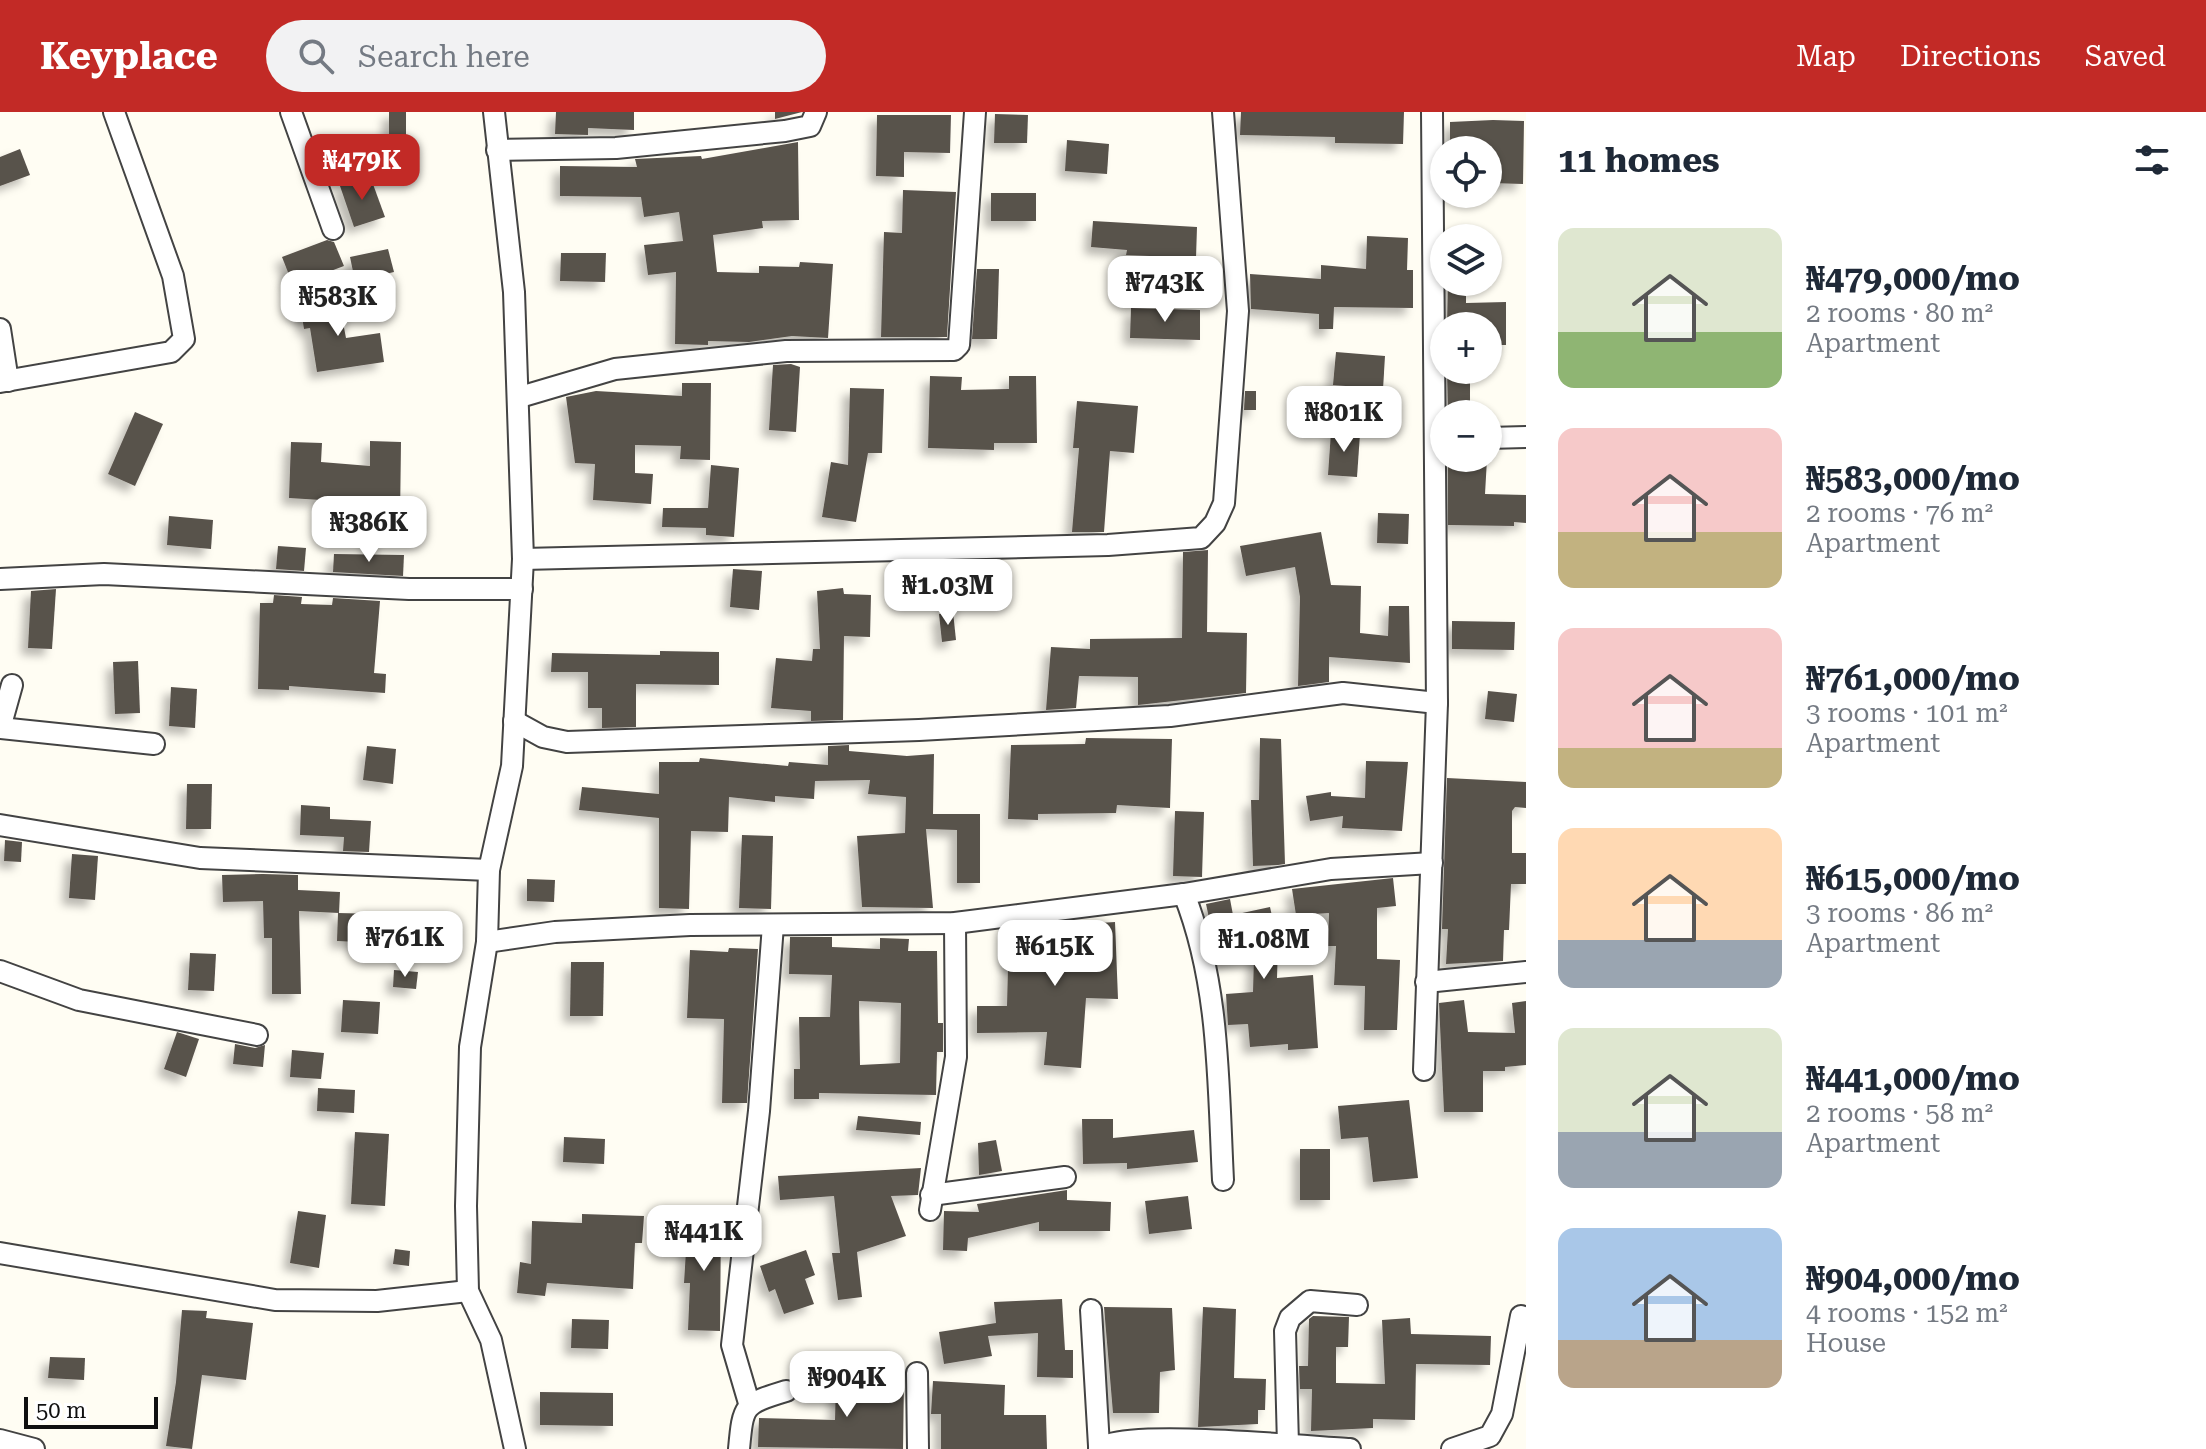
<!DOCTYPE html>
<meta charset="utf-8">
<style>
body{margin:0;font-family:"Roboto Serif",serif;background:#f2f2f3;color:#1f2937;height:100vh;display:flex;flex-direction:column;font-size:30px;white-space:nowrap}
*{box-sizing:border-box;margin:0}
p{font-size:26px;color:#747a83}
.icon{flex:none;width:44px;height:44px;fill:none;stroke:currentColor;stroke-width:2;stroke-linecap:round;stroke-linejoin:round}
.map{position:relative;flex:1;overflow:hidden}
.side{display:flex;flex-direction:column;background:#fff;width:680px}
.side>*{flex:none}
.buttons{position:absolute;left:1430px;top:24px;display:grid;gap:16px}
.buttons a{display:grid;place-items:center;width:72px;height:72px;border-radius:50%;background:#fff;box-shadow:0 2px 6px #0004;font-size:40px}
.scale{position:absolute;left:24px;bottom:20px;width:134px;box-sizing:border-box;padding-left:8px;border:4px solid #101010;border-top:0;font-size:22px;line-height:28px;white-space:nowrap;color:#101010;-webkit-text-stroke:6px #fff;paint-order:stroke}
.price{position:absolute;translate:-50% -68px;padding:0 18px;border-radius:16px;background:#fff;color:#222;font-size:26px;line-height:52px;filter:drop-shadow(0 2px 4px #0008)}
.price::after{content:'';position:absolute;left:50%;top:48px;width:24px;height:18px;margin-left:-12px;background:inherit;clip-path:polygon(0 0,100% 0,50% 100%)}
.price.on{background:#c22a26;color:#fff}
ul{padding:0;list-style:none}
li{display:flex;align-items:center;gap:24px;height:200px;padding:0 32px}
li span{display:grid;place-items:center;flex:none;width:224px;height:160px;border-radius:16px;color:#555}
li>.icon{margin-inline-start:auto}
span .icon{width:96px;height:96px;fill:#fffc;stroke-width:1}
li b{font-size:34px}
h2{display:flex;justify-content:space-between;align-items:center;height:96px;padding:0 32px;font-size:34px}
header{display:flex;align-items:center;gap:48px;box-sizing:border-box;height:112px;padding:0 40px;background:#c22a26;color:#fff}
header strong{font-size:38px}
nav{display:flex;gap:44px;margin-inline-start:auto;font-size:28px}
.search{width:560px;height:72px;background:#f2f2f3;display:flex;align-items:center;gap:20px;box-sizing:border-box;padding:0 28px;border-radius:44px;color:#747a83;font-size:30px}
main{display:flex;flex:1;min-height:0}
.map>svg:first-child{display:block}
</style>
<header>
<strong>Keyplace</strong>
<div class="search"><svg class="icon" aria-label="search" viewBox="0 0 24 24"><circle cx="10" cy="10" r="6"/><path d="M15 15l6 6"/></svg>Search here</div>
<nav><a>Map</a><a>Directions</a><a>Saved</a></nav>
</header>
<main>
<div class="map">
<svg width="1526" height="1337" viewBox="0 0 1526 1337">
<defs>
<filter id="shadow"><feDropShadow dx="-7" dy="7" stdDeviation="4" flood-color="#0004"/></filter>
</defs>
<rect width="100%" height="100%" fill="#fffdf3"/>
<g fill="#59524c" fill-rule="evenodd" filter="url(#shadow)">
<rect x="389" y="0" width="17" height="24"/>
<polygon points="556,0 634,0 634,18 588,16 588,23 555,22"/>
<polygon points="775,0 802,0 775,7"/>
<polygon points="1241,0 1404,0 1403,32 1335,31 1335,25 1240,23"/>
<polygon points="995,2 1028,3 1027,31 994,31"/>
<polygon points="877,3 951,3 950,41 904,40 904,65 876,64"/>
<polygon points="1493,8 1524,9 1523,72 1491,71 1492,38 1450,38 1450,10"/>
<polygon points="1067,28 1109,32 1107,62 1065,59"/>
<polygon points="798,30 799,108 762,109 763,116 713,123 717,160 759,161 759,154 799,155 800,150 833,152 828,226 792,224 749,230 708,229 708,233 675,232 676,160 648,163 644,133 683,129 679,100 644,105 641,85 560,84 560,54 637,55 635,47 701,44 702,47"/>
<polygon points="20,37 30,63 0,74 0,45"/>
<polygon points="370,64 385,105 354,115 340,74"/>
<polygon points="903,78 956,80 947,225 881,225 884,120 902,121"/>
<rect x="991" y="81" width="45" height="28"/>
<polygon points="1093,109 1197,115 1196,146 1126,143 1127,138 1091,135"/>
<polygon points="1367,124 1408,126 1407,158 1413,158 1413,196 1334,195 1333,217 1319,217 1319,202 1251,197 1250,162 1321,167 1321,153 1366,157"/>
<polygon points="327,128 334,130 344,154 293,173 282,145"/>
<polygon points="388,137 394,160 355,169 350,145"/>
<polygon points="561,141 606,141 605,170 560,169"/>
<polygon points="977,157 999,157 997,227 972,227"/>
<polygon points="1448,170 1466,170 1466,191 1506,190 1506,233 1488,233 1488,214 1447,214"/>
<polygon points="338,185 346,226 380,221 384,250 317,260 310,216 304,217 300,192"/>
<polygon points="1131,196 1200,198 1200,228 1130,226"/>
<polygon points="1336,240 1385,244 1383,277 1333,273"/>
<polygon points="791,252 800,255 796,320 769,318 773,253"/>
<polygon points="1447,258 1470,258 1470,302 1448,302"/>
<polygon points="930,264 962,265 961,278 1009,277 1009,264 1036,264 1037,331 994,331 994,338 928,336"/>
<polygon points="682,271 711,271 710,348 680,347 681,334 635,333 635,361 653,362 651,392 593,388 595,352 575,351 566,285 596,279 682,284"/>
<polygon points="850,276 884,277 882,341 868,341 856,410 822,405 831,350 848,353"/>
<polygon points="1245,279 1256,279 1256,298 1244,298"/>
<polygon points="1077,289 1138,294 1134,341 1110,339 1104,420 1072,420 1079,336 1073,336"/>
<polygon points="135,300 163,312 135,374 108,362"/>
<polygon points="1331,320 1360,322 1357,365 1328,363"/>
<polygon points="370,329 401,330 400,407 370,406 370,391 289,386 291,330 322,331 321,350 370,354"/>
<polygon points="1448,346 1487,347 1485,382 1526,383 1526,411 1514,410 1514,414 1448,413"/>
<polygon points="711,353 739,356 734,425 706,423 706,416 662,415 663,396 708,396"/>
<polygon points="1378,401 1409,402 1408,432 1377,431"/>
<polygon points="169,404 213,408 211,437 167,433"/>
<polygon points="1321,420 1331,473 1361,474 1360,521 1388,524 1389,494 1409,494 1410,551 1329,545 1329,570 1298,574 1300,485 1295,455 1246,464 1240,434"/>
<polygon points="278,434 306,436 304,459 276,457"/>
<polygon points="1208,438 1207,520 1247,521 1246,581 1138,593 1138,565 1079,564 1076,596 1046,598 1051,535 1090,537 1090,527 1182,526 1183,440"/>
<polygon points="334,442 404,443 403,464 333,460"/>
<polygon points="733,457 762,459 759,498 730,495"/>
<polygon points="843,476 844,482 871,483 870,525 844,524 843,608 811,609 811,599 771,596 776,546 812,549 813,537 820,537 817,479"/>
<polygon points="56,477 52,537 28,536 31,479"/>
<polygon points="274,483 302,485 301,492 332,493 333,486 380,489 374,561 386,562 385,581 289,574 289,578 258,577 260,491 273,491"/>
<polygon points="953,500 956,528 942,530 939,502"/>
<polygon points="1452,509 1515,510 1514,538 1452,537"/>
<polygon points="660,539 719,540 719,573 636,572 636,615 602,616 602,596 588,596 588,560 551,560 552,541 660,543"/>
<polygon points="138,549 140,601 115,602 113,550"/>
<polygon points="171,575 197,577 195,616 169,614"/>
<polygon points="1488,579 1517,582 1514,610 1485,607"/>
<polygon points="1086,626 1172,627 1170,696 1117,693 1116,701 1038,702 1038,708 1008,707 1011,633 1085,632"/>
<polygon points="1260,626 1281,627 1285,752 1278,753 1253,754 1251,688 1259,688"/>
<polygon points="849,633 849,639 907,644 934,642 933,702 980,702 980,771 957,771 957,718 926,717 933,796 862,795 857,724 905,721 906,685 868,682 870,668 815,669 814,687 775,684 775,690 729,685 728,720 691,719 689,797 659,796 659,706 579,698 582,675 659,682 659,650 699,650 700,646 788,654 789,650 828,653 828,634"/>
<polygon points="367,634 396,637 393,672 363,668"/>
<polygon points="1366,649 1408,650 1402,719 1342,716 1343,704 1310,709 1306,684 1331,680 1331,684 1365,686"/>
<polygon points="1447,666 1526,670 1526,696 1515,695 1512,699 1512,741 1526,741 1526,772 1511,772 1509,818 1504,818 1503,849 1446,852 1448,817 1442,817"/>
<polygon points="187,672 212,672 211,717 186,717"/>
<polygon points="301,693 330,695 330,707 371,709 369,740 343,739 344,725 300,723"/>
<polygon points="1175,699 1204,700 1202,765 1173,764"/>
<polygon points="742,723 773,724 771,797 739,796"/>
<polygon points="5,728 22,730 21,750 4,749"/>
<polygon points="72,742 98,744 95,788 69,786"/>
<polygon points="263,762 298,763 298,778 340,780 339,801 299,799 301,882 272,882 272,826 264,826 263,789 223,790 222,763"/>
<polygon points="1393,766 1396,794 1377,796 1377,847 1400,848 1397,918 1364,918 1365,874 1334,873 1336,834 1328,834 1329,801 1296,803 1292,777"/>
<polygon points="527,767 555,768 554,790 527,789"/>
<polygon points="1230,787 1233,803 1270,795 1278,831 1277,866 1313,863 1318,936 1288,938 1288,932 1250,935 1248,912 1228,913 1226,882 1253,880 1254,844 1219,852 1206,792"/>
<polygon points="338,801 379,802 378,831 337,829"/>
<polygon points="1115,810 1118,887 1086,886 1081,956 1044,953 1047,920 977,921 977,894 1007,894 1009,817 1040,817 1040,823 1085,823 1084,812"/>
<path d="M790 825H832V835L880 837V826L909 827 908 839H937L938 911H943V940H937L936 983 819 981V987H794V957H800L799 905H830L832 863 789 862ZM859 889 901 891 900 951 860 953Z"/>
<polygon points="729,836 758,837 747,991 722,991 724,907 687,906 690,838 728,840"/>
<polygon points="190,841 216,842 214,879 188,878"/>
<polygon points="571,850 604,850 603,904 570,904"/>
<polygon points="394,858 418,860 416,877 393,875"/>
<polygon points="343,888 380,890 378,922 341,920"/>
<polygon points="1464,888 1468,920 1515,921 1512,891 1526,889 1526,953 1505,955 1505,959 1483,959 1483,1000 1444,1000 1439,891"/>
<polygon points="177,920 199,927 186,965 164,957"/>
<polygon points="235,932 255,936 265,933 263,955 233,952"/>
<polygon points="292,938 324,941 321,967 290,965"/>
<polygon points="318,976 355,978 354,1001 317,999"/>
<polygon points="1409,988 1418,1066 1373,1070 1368,1025 1341,1027 1338,994"/>
<polygon points="858,1004 921,1010 920,1023 856,1018"/>
<polygon points="1082,1007 1113,1007 1113,1026 1194,1018 1198,1050 1127,1057 1127,1051 1083,1052"/>
<polygon points="355,1020 389,1022 385,1094 351,1092"/>
<polygon points="564,1025 605,1027 604,1052 563,1050"/>
<polygon points="996,1028 1002,1059 979,1063 978,1031"/>
<rect x="1300" y="1037" width="30" height="51"/>
<polygon points="921,1056 918,1083 891,1084 906,1124 857,1140 862,1185 838,1188 832,1141 840,1141 834,1084 780,1088 778,1064"/>
<polygon points="1067,1078 1067,1088 1111,1090 1110,1119 1039,1119 1039,1110 968,1126 967,1139 943,1138 944,1099 979,1100 977,1092"/>
<polygon points="1188,1084 1192,1117 1149,1122 1145,1089"/>
<polygon points="298,1099 326,1103 319,1156 290,1151"/>
<polygon points="582,1102 644,1104 642,1131 635,1131 633,1177 547,1171 545,1184 517,1181 520,1150 531,1152 532,1109 582,1111"/>
<polygon points="688,1106 721,1107 720,1219 688,1218 690,1171 684,1171"/>
<polygon points="395,1137 410,1139 409,1154 393,1152"/>
<polygon points="806,1138 815,1163 805,1167 814,1192 784,1202 775,1177 769,1180 760,1154"/>
<polygon points="1062,1187 1065,1238 1073,1238 1073,1266 1037,1265 1038,1221 988,1224 992,1244 944,1252 939,1220 996,1211 994,1190"/>
<polygon points="1104,1195 1172,1196 1175,1258 1160,1260 1159,1301 1113,1301"/>
<polygon points="1203,1195 1236,1197 1234,1266 1266,1267 1265,1298 1258,1298 1258,1312 1198,1315"/>
<polygon points="182,1198 207,1199 206,1206 253,1211 246,1268 202,1263 192,1337 166,1334 176,1270"/>
<polygon points="1313,1204 1349,1205 1348,1235 1336,1235 1336,1271 1385,1272 1382,1208 1410,1206 1411,1222 1491,1224 1490,1253 1416,1252 1415,1308 1373,1307 1373,1316 1311,1319 1312,1277 1300,1277 1299,1254 1308,1254 1309,1207"/>
<polygon points="572,1207 609,1208 608,1237 571,1236"/>
<polygon points="50,1245 85,1246 84,1268 48,1266"/>
<polygon points="846,1262 891,1263 891,1267 904,1268 903,1337 758,1335 759,1306 835,1308 836,1269 846,1266"/>
<polygon points="933,1269 1005,1273 1004,1303 1046,1303 1047,1337 941,1337 941,1302 931,1302"/>
<polygon points="540,1280 613,1281 613,1314 540,1313"/>
</g>
<g fill="none" stroke-linecap="round" stroke-linejoin="round">
<defs>
<g id="minor">
<polyline points="291,0 333,117"/>
<polyline points="494,0 514,180 523,447 512,654 489,758 487,830 470,935 466,1094 468,1179 491,1228 515,1337"/>
<polyline points="497,38 616,36 785,19 810,14 816,0"/>
<polyline points="0,217 8,269"/>
<polyline points="0,270 171,240 184,227 173,164 114,0"/>
<polyline points="520,285 615,257 786,239 954,238 959,233 975,0"/>
<polyline points="1488,326 1526,325"/>
<polyline points="523,447 1108,433 1201,426 1215,411 1224,391 1238,199 1223,0"/>
<polyline points="0,467 104,462 409,477 522,477"/>
<polyline points="514,609 543,625 567,630 919,618 1170,604 1343,581 1437,591"/>
<polyline points="0,616 154,632"/>
<polyline points="0,616 12,573"/>
<polyline points="0,713 200,746 489,758"/>
<path d="M1184 782C1220 873 1218 971 1223 1068"/>
<polyline points="487,830 555,820 690,813 955,811 1184,782 1331,757 1432,751"/>
<polyline points="0,859 79,888 257,923"/>
<polyline points="1426,870 1526,860"/>
<polyline points="1424,958 1437,591 1432,0"/>
<polyline points="931,1083 1065,1065"/>
<polyline points="930,1098 956,945 955,811"/>
<polyline points="0,1141 275,1188 377,1189 468,1179"/>
<polyline points="1091,1198 1099,1334"/>
<polyline points="917,1261 918,1337"/>
<polyline points="749,1291 732,1233 759,999 773,813"/>
<polyline points="0,1328 34,1337"/>
<polyline points="1288,1333 1285,1219 1290,1206 1310,1189 1357,1193"/>
<path d="M739 1337C743 1293 743 1292 786 1279"/>
<path d="M1099 1337C1121 1316 1309 1335 1350 1337"/>
<polyline points="1452,1337 1490,1324 1502,1302 1521,1204"/>
</g>
</defs>
<use href="#minor" stroke="#434343" stroke-width="24"/>
<use href="#minor" stroke="#fff" stroke-width="20"/>
</g>
</svg>
<div class="buttons">
<a><svg class="icon" aria-label="locate" viewBox="0 0 24 24"><circle cx="12" cy="12" r="6"/><path d="M12 2v4M12 18v4M2 12h4M18 12h4"/></svg></a>
<a><svg class="icon" aria-label="layers" viewBox="0 0 24 24"><path d="M12 4l9 5-9 5-9-5zM3 14l9 5 9-5"/></svg></a>
<a>+</a>
<a>−</a>
</div>
<div class="scale">50 m</div>
<b class="price on" style="left:362px;top:90px">₦479K</b>
<b class="price" style="left:1165px;top:212px">₦743K</b>
<b class="price" style="left:338px;top:226px">₦583K</b>
<b class="price" style="left:1344px;top:342px">₦801K</b>
<b class="price" style="left:369px;top:452px">₦386K</b>
<b class="price" style="left:948px;top:515px">₦1.03M</b>
<b class="price" style="left:405px;top:867px">₦761K</b>
<b class="price" style="left:1264px;top:869px">₦1.08M</b>
<b class="price" style="left:1055px;top:876px">₦615K</b>
<b class="price" style="left:704px;top:1161px">₦441K</b>
<b class="price" style="left:847px;top:1307px">₦904K</b>
</div>
<section class="side">
<h2>11 homes<svg class="icon" aria-label="filters" viewBox="0 0 24 24"><path d="M4 7h16M4 17h16"/><circle cx="9" cy="7" r="2"/><circle cx="15" cy="17" r="2"/></svg></h2>
<ul>
<li><span style="background:linear-gradient(#dfe7d0 65%,#8fb573 0)"><svg class="icon" aria-label="home" viewBox="0 0 24 24"><path d="M3 11l9-7 9 7M6 9v11h12V9"/></svg></span><div><b>₦479,000/mo</b><p>2 rooms · 80 m²</p><p>Apartment</p></div></li>
<li><span style="background:linear-gradient(#f6c9c9 65%,#c2b280 0)"><svg class="icon" aria-label="home" viewBox="0 0 24 24"><path d="M3 11l9-7 9 7M6 9v11h12V9"/></svg></span><div><b>₦583,000/mo</b><p>2 rooms · 76 m²</p><p>Apartment</p></div></li>
<li><span style="background:linear-gradient(#f6c9c9 75%,#c2b280 0)"><svg class="icon" aria-label="home" viewBox="0 0 24 24"><path d="M3 11l9-7 9 7M6 9v11h12V9"/></svg></span><div><b>₦761,000/mo</b><p>3 rooms · 101 m²</p><p>Apartment</p></div></li>
<li><span style="background:linear-gradient(#ffd9b3 70%,#9aa5b1 0)"><svg class="icon" aria-label="home" viewBox="0 0 24 24"><path d="M3 11l9-7 9 7M6 9v11h12V9"/></svg></span><div><b>₦615,000/mo</b><p>3 rooms · 86 m²</p><p>Apartment</p></div></li>
<li><span style="background:linear-gradient(#dfe7d0 65%,#9aa5b1 0)"><svg class="icon" aria-label="home" viewBox="0 0 24 24"><path d="M3 11l9-7 9 7M6 9v11h12V9"/></svg></span><div><b>₦441,000/mo</b><p>2 rooms · 58 m²</p><p>Apartment</p></div></li>
<li><span style="background:linear-gradient(#a9c7e8 70%,#b9a48a 0)"><svg class="icon" aria-label="home" viewBox="0 0 24 24"><path d="M3 11l9-7 9 7M6 9v11h12V9"/></svg></span><div><b>₦904,000/mo</b><p>4 rooms · 152 m²</p><p>House</p></div></li>
</ul>
</section>
</main>
